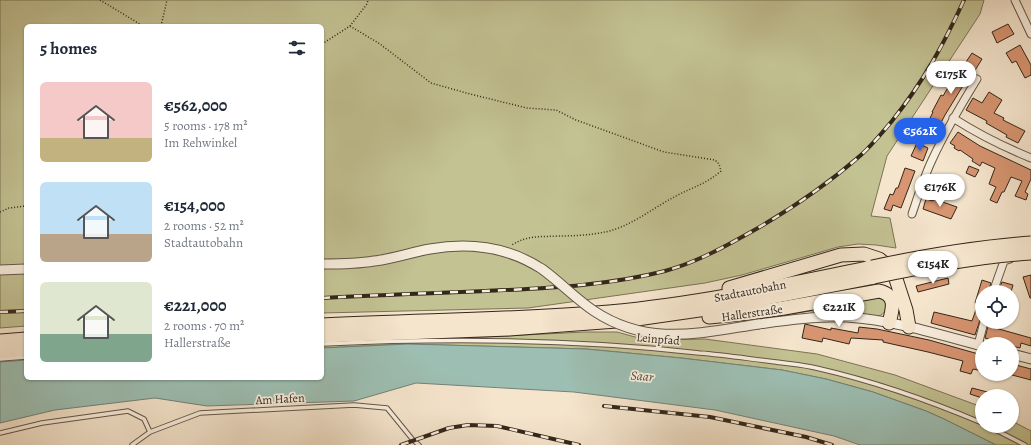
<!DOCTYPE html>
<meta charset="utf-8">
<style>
body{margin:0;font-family:Alegreya,serif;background:#f6f6f7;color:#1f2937;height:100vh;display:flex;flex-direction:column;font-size:15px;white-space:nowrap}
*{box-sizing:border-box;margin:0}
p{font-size:13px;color:#747a83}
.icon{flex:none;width:22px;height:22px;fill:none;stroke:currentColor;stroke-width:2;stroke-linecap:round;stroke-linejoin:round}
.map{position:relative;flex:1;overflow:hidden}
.side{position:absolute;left:24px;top:24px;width:300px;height:356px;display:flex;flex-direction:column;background:#fff;border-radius:6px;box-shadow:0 1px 3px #0004}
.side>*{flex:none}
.tools{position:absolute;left:975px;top:285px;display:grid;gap:8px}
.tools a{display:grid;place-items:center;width:44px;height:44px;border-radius:50%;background:#fff;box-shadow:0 1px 3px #0004;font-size:20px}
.price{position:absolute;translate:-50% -34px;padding:0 9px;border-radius:14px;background:#fff;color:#222;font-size:13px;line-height:26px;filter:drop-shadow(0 1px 2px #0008)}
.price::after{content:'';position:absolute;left:50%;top:24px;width:12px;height:9px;margin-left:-6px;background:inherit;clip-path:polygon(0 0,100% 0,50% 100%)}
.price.active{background:#2563eb;color:#fff}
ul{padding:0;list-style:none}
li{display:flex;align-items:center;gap:12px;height:100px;padding:0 16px}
li span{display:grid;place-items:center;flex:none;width:112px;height:80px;border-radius:6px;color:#555}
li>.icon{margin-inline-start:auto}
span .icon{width:48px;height:48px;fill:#fffc;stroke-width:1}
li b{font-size:17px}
h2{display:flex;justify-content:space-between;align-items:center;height:48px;padding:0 16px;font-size:17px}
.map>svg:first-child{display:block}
</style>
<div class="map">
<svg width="1031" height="445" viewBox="0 0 1031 445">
<rect width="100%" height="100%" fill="#f5e5cd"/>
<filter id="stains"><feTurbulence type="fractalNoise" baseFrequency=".005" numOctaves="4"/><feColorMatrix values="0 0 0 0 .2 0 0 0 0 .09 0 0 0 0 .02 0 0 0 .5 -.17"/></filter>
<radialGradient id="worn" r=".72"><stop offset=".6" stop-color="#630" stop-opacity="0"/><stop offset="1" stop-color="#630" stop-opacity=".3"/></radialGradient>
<g fill="#c3c293" stroke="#7b7456">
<polygon points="0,0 984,0 980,14 887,156 871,216 890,218 896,248 876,245 858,244 838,247 742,275 705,283 528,308 322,313 322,26 26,26 26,326 0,328"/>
<path d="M880 298C890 302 888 312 879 316L811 311 784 315 862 299Z"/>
<polygon points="585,332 617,332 635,337 653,340 705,339 817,354 895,375 982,407 982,426 1012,426 1012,421 1031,431 1031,445 996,445 944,419 926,411 873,392 826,379 782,370 681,358 586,349 408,344 322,348 322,345"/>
</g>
<polygon fill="#9dbfb3" stroke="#738276" points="408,344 586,349 681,358 782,370 826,379 873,392 926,411 944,419 996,445 860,445 834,436 715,410 574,392 416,383 354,401 207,406 155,398 55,410 0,423 0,362 26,360 26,378 322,378 322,348"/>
<g fill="#d79571" stroke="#33271a">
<polygon points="1008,24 1014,34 997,43 992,32"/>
<polygon points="1020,45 1031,65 1031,75 1025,78 1016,61 1012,63 1006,53"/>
<polygon points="972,53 982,59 974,72 972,71 945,115 933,138 923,133 933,112 932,112 941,95 943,96 956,74 958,74"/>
<polygon points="989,92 1002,100 994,113 1004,118 1003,120 1025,131 1018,143 1006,137 1007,135 986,123 987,121 966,110 973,98 982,103"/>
<polygon points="958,132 980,146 1031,170 1031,179 1025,192 1028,194 1026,200 1015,196 1022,181 1011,177 1004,192 1002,192 997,203 990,200 996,187 989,184 995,168 982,162 980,166 972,161 973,159 960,150 959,151 954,148 955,146 950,143"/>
<polygon points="917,143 928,148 923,161 911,156"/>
<polygon points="969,166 979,170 975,177 966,173"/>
<polygon points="905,168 915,171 901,208 893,205 891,211 884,209 890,194 893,195 896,188 898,188"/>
<polygon points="926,199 933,201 934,199 957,207 951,219 923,209"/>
<polygon points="1031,275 1031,298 1030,298 1023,277"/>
<polygon points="948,278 949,284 918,292 916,286"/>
<polygon points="982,280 991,283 988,292 982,292 982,314 975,335 931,323 934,312 972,321 978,304 975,303"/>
<polygon points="1002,282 1013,285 1011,292 998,292"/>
<polygon points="805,324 831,330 831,328 858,333 859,327 877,329 929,340 982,355 982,371 973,369 971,374 960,371 963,361 928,352 883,342 883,340 851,338 849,344 823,338 822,342 802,338"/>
<polygon points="988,326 1031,338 1031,346 1021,343 1020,348 1012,346 1012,344 1005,344 985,338"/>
<polygon points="1012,364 1031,369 1031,380 1012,375"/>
<polygon points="972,388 995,394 995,396 982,396 982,398 970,394"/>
</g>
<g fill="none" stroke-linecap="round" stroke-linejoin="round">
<defs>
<g id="service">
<path d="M322 344C448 338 574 339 699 353 725 355 750 359 776 362 789 364 803 365 816 368 873 381 928 400 982 423"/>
<polyline points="0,359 26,357"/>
<polyline points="988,426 1025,445"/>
<polyline points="0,433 42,423 128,411 144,419 150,432"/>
<polyline points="132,445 150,432 200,413 354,405 387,408 413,440 419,445"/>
</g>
<g id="minor">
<polyline points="1015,0 1031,34"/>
<path d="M953 118C978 134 1004 147 1031 158"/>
<path d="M912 214C918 196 924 177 932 160 945 132 961 105 977 79"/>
<polyline points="993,292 1004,261 1010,259"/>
<polyline points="978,345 984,322"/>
</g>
<g id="tertiary">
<path d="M322 264C339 264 357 264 374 261 393 259 412 252 430 249 469 242 508 247 542 269"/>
<polyline points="0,270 26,269"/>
<path d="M759 324C788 320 818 316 847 317 893 320 938 334 982 346"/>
<polyline points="1012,354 1031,359"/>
</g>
<g id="motorway">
<polyline points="729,288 841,255 864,254 879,259 888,266 895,276 906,310 909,327"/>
<path d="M709 317 750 313 784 308 879 291C897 295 893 308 889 323"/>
<path d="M322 325C418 320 514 320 609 312 698 304 785 285 872 267"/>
<polyline points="322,336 509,329 630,320 720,307 874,277"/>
<polyline points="0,341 26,339"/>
<polyline points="0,352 26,349"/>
</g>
</defs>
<use href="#service" stroke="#645647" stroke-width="5.5"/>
<use href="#minor" stroke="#645647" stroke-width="9"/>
<use href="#tertiary" stroke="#645647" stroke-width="11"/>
<use href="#motorway" stroke="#33271a" stroke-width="15"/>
<g stroke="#33271a" stroke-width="1.5" stroke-dasharray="1 2" stroke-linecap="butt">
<polyline points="100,0 143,26"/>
<polyline points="161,26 167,0"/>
<path d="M350 26 380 44 431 83 470 94 527 108 556 110 576 120 664 152 715 160 719 164 721 171C706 184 693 187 676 196 653 208 630 227 605 232 591 235 573 236 559 236 541 237 527 235 512 245"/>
<polyline points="322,44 350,26 367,4 368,0"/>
<polyline points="0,212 9,208 26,206"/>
</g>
<use href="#service" stroke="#f8eede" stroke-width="3.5"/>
<use href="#minor" stroke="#f8eede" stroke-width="7"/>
<use href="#tertiary" stroke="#f8eede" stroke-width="9"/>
<use href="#motorway" stroke="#f5e5cd" stroke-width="13"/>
<defs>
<g id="rail">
<path d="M322 298C377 295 432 293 486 291 546 288 606 286 665 271 698 262 728 245 758 228 794 207 829 183 861 155 872 145 882 133 892 121 923 82 943 46 964 0"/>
<polyline points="0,312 26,311"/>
<polyline points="604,406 710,417 806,437 832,445"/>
<polyline points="401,445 449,428 468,425 497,426 579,445"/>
</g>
</defs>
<use href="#rail" stroke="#33271a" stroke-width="4"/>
<use href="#rail" stroke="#f8eede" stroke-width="2.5" stroke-dasharray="8" stroke-linecap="butt"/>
<defs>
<path id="tertiary-bridge" d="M542 269C560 282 576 299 594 311 648 347 699 333 759 324"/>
<g id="motorway-bridge">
<path d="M872 267C924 256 977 247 1031 243"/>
<path d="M874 277C926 266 978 257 1031 253"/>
</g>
</defs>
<use href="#tertiary-bridge" stroke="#645647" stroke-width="11" stroke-linecap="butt"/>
<use href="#motorway-bridge" stroke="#33271a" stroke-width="15" stroke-linecap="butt"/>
<use href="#tertiary-bridge" stroke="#f8eede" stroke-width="9"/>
<use href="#motorway-bridge" stroke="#f5e5cd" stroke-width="13"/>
</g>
<g text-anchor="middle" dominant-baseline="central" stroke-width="3.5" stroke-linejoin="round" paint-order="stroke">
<g font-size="12" fill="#33271a" stroke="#f8eede">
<text transform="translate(750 291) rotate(-11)">Stadtautobahn</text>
<text transform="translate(752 313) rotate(-8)">Hallerstraße</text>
<text transform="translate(658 339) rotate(5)">Leinpfad</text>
<text transform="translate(280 399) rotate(-3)">Am Hafen</text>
</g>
<g font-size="13" font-style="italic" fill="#535548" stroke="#f8eede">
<text transform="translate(642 376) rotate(5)">Saar</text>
</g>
</g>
<rect width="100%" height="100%" filter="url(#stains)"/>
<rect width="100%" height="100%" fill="url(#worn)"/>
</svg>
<div class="tools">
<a><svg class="icon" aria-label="locate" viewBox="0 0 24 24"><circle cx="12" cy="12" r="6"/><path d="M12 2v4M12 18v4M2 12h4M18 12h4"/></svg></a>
<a>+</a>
<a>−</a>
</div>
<b class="price" style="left:951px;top:95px">€175K</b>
<b class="price active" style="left:920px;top:152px">€562K</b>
<b class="price" style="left:940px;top:208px">€176K</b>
<b class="price" style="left:933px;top:285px">€154K</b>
<b class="price" style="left:839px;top:328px">€221K</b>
<section class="side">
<h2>5 homes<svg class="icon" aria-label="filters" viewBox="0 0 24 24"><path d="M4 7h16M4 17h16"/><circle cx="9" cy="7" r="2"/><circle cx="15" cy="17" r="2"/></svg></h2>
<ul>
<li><span style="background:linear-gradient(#f6c9c9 70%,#c2b280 0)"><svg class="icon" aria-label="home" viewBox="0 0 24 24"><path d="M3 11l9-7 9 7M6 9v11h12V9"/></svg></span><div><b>€562,000</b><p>5 rooms · 178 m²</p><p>Im Rehwinkel</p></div></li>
<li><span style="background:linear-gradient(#bfe0f5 65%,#b9a48a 0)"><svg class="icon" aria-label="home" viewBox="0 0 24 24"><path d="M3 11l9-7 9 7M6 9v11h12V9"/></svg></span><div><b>€154,000</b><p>2 rooms · 52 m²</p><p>Stadtautobahn</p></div></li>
<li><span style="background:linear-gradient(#dfe7d0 65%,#7fa58c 0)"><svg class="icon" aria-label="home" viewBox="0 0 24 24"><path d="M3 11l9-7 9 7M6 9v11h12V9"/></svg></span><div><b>€221,000</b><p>2 rooms · 70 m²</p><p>Hallerstraße</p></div></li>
</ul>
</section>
</div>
